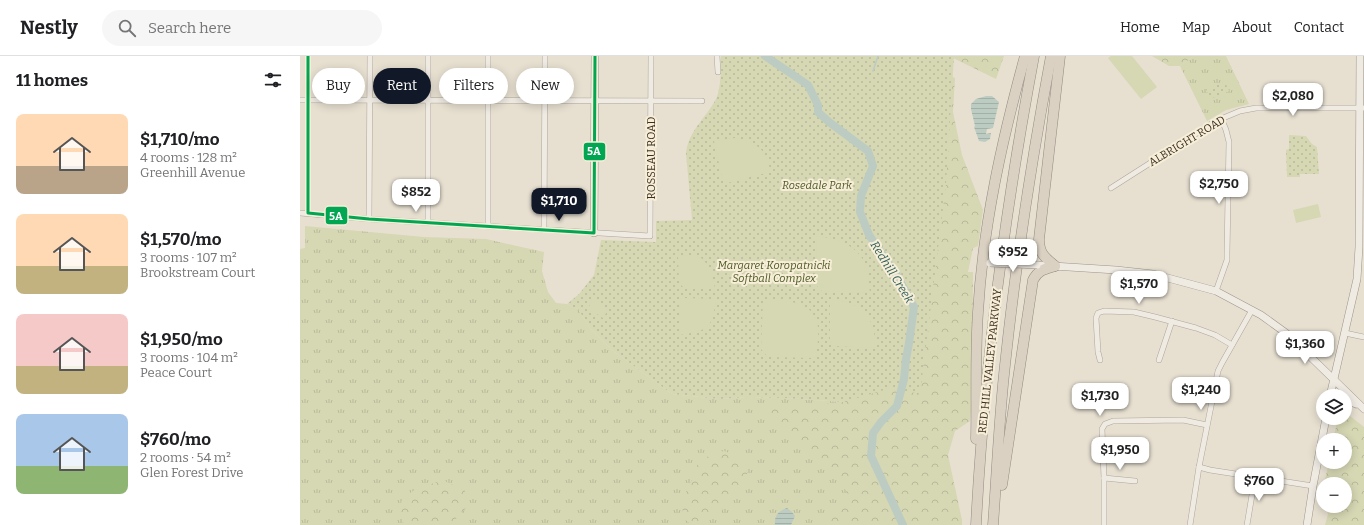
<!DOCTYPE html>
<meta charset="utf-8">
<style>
body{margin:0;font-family:Bitter,serif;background:#f6f6f6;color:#202124;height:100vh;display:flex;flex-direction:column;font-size:15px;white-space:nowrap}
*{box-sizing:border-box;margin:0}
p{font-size:13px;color:#757577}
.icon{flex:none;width:22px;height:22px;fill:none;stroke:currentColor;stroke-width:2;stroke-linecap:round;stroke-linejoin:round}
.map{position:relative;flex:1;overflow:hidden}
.sheet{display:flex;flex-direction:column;background:#fff;width:300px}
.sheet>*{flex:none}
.banner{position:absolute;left:12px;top:12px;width:380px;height:36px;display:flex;gap:8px}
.fabs{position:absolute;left:1016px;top:333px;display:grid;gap:8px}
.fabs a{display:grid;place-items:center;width:36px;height:36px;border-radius:50%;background:#fff;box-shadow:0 2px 10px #0003;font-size:20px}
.price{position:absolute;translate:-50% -34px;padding:0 9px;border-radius:8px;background:#fff;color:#222;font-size:13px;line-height:26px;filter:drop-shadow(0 1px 2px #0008)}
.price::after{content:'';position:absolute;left:50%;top:24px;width:12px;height:9px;margin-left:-6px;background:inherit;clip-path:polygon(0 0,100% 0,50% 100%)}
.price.on{background:#111827;color:#fff}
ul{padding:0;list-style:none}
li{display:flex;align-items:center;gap:12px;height:100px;padding:0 16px}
li span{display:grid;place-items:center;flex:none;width:112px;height:80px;border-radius:8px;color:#555}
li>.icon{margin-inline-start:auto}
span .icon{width:48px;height:48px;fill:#fffc;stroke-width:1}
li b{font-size:17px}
h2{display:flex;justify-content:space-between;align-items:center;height:48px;padding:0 16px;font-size:17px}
.tag{padding:0 14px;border-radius:18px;background:#fff;box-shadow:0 2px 10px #0003;font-size:14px;line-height:36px}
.tag.on{background:#111827;color:#fff}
header{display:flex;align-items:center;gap:24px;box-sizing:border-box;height:56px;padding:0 20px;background:#fff;border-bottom:1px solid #e0e0e0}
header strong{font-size:19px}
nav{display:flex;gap:22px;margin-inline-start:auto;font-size:14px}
.search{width:280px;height:36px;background:#f6f6f6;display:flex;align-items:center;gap:10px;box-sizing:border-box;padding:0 14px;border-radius:22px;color:#757577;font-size:15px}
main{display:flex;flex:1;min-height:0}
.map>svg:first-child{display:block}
</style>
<header>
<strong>Nestly</strong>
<div class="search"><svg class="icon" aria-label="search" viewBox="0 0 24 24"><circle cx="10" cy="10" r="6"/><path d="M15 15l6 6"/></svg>Search here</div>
<nav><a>Home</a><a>Map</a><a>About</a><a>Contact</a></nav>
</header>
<main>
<section class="sheet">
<h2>11 homes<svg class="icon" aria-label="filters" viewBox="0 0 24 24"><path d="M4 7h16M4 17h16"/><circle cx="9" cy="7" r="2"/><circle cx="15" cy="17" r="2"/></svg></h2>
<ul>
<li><span style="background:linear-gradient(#ffd9b3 65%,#b9a48a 0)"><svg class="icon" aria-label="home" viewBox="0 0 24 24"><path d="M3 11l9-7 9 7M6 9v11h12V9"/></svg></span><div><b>$1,710/mo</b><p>4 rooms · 128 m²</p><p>Greenhill Avenue</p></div></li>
<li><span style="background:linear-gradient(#ffd9b3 65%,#c2b280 0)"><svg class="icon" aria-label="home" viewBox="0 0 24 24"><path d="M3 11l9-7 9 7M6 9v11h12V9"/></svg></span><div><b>$1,570/mo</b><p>3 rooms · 107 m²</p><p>Brookstream Court</p></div></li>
<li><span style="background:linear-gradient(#f6c9c9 65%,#c2b280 0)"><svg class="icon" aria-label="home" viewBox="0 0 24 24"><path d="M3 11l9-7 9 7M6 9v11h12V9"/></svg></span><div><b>$1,950/mo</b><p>3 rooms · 104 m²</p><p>Peace Court</p></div></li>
<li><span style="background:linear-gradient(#a9c7e8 65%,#8fb573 0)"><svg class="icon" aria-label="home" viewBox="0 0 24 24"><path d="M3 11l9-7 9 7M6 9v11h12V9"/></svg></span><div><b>$760/mo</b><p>2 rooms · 54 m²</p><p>Glen Forest Drive</p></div></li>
</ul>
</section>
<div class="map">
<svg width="1064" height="469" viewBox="0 0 1064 469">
<defs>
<pattern id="grass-tufts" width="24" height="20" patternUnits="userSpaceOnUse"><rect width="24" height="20" fill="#d6d7b3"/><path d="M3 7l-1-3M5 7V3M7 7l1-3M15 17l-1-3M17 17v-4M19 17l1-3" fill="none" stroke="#b9b99a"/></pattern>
<pattern id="forest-crowns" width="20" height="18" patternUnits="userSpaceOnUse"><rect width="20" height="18" fill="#d6d7b3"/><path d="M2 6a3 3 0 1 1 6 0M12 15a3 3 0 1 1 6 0" fill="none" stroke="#b9b99a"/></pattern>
<pattern id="park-dots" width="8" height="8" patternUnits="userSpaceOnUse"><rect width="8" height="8" fill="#d6d7b3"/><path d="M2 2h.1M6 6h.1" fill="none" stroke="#b9b99a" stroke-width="1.8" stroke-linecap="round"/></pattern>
<pattern id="water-rules" width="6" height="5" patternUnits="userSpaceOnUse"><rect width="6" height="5" fill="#bcccc2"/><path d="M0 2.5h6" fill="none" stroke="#a2b0a6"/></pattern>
</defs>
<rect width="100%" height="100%" fill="#e7e0d1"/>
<g fill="url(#grass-tufts)">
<polygon points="894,0 926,0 949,48 926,54 907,65 880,10"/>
<polygon points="5,170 124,181 186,183 244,196 242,215 248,236 256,247 267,248 278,253 290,272 312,294 372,338 419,343 448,341 485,342 544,346 549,443 547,469 0,469 0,193 5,192"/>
</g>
<g fill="url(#forest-crowns)">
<polygon points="649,0 704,0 696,23"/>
<polygon points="852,0 894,0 880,10 869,10"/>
<polygon points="648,19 655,22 653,56 662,99 683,154 678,190 673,192 668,216 673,216 672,345 670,365 655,375 648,399 662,464 662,469 517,469 548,438 534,416 516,397 463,354 544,346"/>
<polygon points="1045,356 1064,371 1064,469 1025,469 1028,458 1025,450 1045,450 1045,428 1024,428 1029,406 1045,406 1045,384 1033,384 1038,362 1045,362"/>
<path d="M424 395C429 397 436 399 441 403 462 422 423 457 406 465 403 466 399 469 395 469 391 469 387 465 384 463L381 444 389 431 399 405 415 397Z"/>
<path d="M145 425 165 435 167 451 150 469H104C102 462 98 455 101 447 105 435 133 426 145 425Z"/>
</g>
<g fill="url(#park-dots)">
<path d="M421 0H654L646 128 620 338 591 332 544 346 485 342 448 341 419 343 372 338 312 294 290 272 278 253 267 248 279 238 294 219 301 184 356 186V165L392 164 386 97C389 74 406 62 416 43 421 34 421 11 421 0Z"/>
<polygon points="925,26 929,35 910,43 906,33"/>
<polygon points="989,79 1006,80 1012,88 1017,91 1019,118 1000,118 1000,121 987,121 986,94 989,93"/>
</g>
<g fill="#d6d7b3">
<polygon points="811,0 832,0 857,31 841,43 808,2"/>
<path d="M435 82C456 86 468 94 470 116L427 127 422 122 414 85Z"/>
<polygon points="1018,148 1021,161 996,167 993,154"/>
<path d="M517 180C541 183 563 191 568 218 569 224 569 231 570 237L522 235 515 228Z"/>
<path d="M378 200C383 200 392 198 397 200 409 204 413 222 415 232H384L379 227Z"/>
<path d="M384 242 416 243C412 273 409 274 380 279L379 246Z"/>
<path d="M463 243C484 245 514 243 518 271 519 281 517 292 516 302L468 301 461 293Z"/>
<path d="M530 243C561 246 576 260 575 292L534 290 530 285Z"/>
<polygon points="293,244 308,254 303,262 288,252"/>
</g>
<g fill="url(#water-rules)">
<polygon points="686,40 692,40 699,46 693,72 687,73 686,78 691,77 690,83 685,86 679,85 674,71 675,70 671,53 671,48 676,43"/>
<path d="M487 452 492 456 495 460 491 469H475C474 460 478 455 487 452Z"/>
</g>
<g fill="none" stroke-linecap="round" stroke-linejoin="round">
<polyline stroke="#bcccc2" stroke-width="1.5" points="573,15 578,0"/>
<polyline stroke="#bcccc2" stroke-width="8" points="465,0 508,29 518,49 518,56 529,66 568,95 573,110 561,140 560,156 569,179 595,216 614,251 609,287 606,303 604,323 597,350 581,366 573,377 571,400 603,469"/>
<defs>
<g id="street">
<polyline points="417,0 418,16"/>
<polyline points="0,44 402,45"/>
<polyline points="811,132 916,65 940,55 956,52 1064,52"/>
<polyline points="0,157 69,163 350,180 351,0"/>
<polyline points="8,157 8,0"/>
<polyline points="69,163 70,0"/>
<polyline points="128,166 128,0"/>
<polyline points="188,170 188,0"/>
<polyline points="244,174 245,0"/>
<polyline points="916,235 927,204 927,197 929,86 926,74 921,62"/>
<polyline points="1045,277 1064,281"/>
<polyline points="800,304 798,296 796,262 798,257 804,255 834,256 855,261 896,272 915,279 932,289"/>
<polyline points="859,304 872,265"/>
<polyline points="899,411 910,414 1013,430"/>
<polyline points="804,422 835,425"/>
<polyline points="804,469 804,422 802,373 805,368 813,365 883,364 907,369"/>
<polyline points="890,469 899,411 918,315 922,307 952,254"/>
<polyline points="947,469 955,421"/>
</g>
<g id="secondary">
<polyline points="294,177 295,0"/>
<polyline points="737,209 816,214 853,218 916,235 961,259 986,277 1064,353"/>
<polyline points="1030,340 1057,223 1059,191 1060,0"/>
<polyline points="1045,343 1056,348"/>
<polyline points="1007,469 1013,430 1026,362"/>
</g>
<g id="highway">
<path d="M755 210C744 201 739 197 739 183L760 0"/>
<path d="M676 383C677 341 675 298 678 256 683 169 702 84 725 0"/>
<path d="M702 429 733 224C738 214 745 213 755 210"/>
<path d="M676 469C684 312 705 155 734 0"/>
<path d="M693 469C697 416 699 362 705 309 716 205 732 102 751 0"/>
</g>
</defs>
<use href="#street" stroke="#ada599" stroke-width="6"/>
<use href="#secondary" stroke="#9c958a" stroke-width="8"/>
<use href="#highway" stroke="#928b80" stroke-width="11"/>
<use href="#street" stroke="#efebe3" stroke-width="5"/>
<use href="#secondary" stroke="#efebe3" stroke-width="7"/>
<use href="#highway" stroke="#dad1c2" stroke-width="10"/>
<defs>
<polyline id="secondary-bridge" points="690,207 737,209"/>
</defs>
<use href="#secondary-bridge" stroke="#9c958a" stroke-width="8" stroke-linecap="butt"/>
<use href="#secondary-bridge" stroke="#efebe3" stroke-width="7"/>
<defs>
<polyline id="bus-1" points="8,0 8,157 69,163 294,177 295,0"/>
</defs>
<use href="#bus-1" stroke="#f7eed8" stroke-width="6"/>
<use href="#bus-1" stroke="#00a651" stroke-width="3"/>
</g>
<g text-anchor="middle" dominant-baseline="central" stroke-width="4" stroke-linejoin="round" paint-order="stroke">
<g font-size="11" fill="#3d2e20" stroke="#f7eed8">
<text transform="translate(887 85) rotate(-31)">ALBRIGHT ROAD</text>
<text transform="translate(351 102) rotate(-90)">ROSSEAU ROAD</text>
<text transform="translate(690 305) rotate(-84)">RED HILL VALLEY PARKWAY</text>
</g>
<g font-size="11" font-style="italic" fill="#4d5a26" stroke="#f7eed8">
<text x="517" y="129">Rosedale Park</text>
<text x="474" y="209">Margaret Koropatnicki<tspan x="474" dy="13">Softball Complex</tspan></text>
</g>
<g font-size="12" font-style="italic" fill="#2f5d5a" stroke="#f7eed8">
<text transform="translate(592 216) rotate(58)">Redhill Creek</text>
</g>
</g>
<g stroke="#f7eed8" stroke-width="1.5">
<rect x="283" y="86" width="23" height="19" rx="4" fill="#00a651"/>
<rect x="25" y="150" width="23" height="19" rx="4" fill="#00a651"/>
</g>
<g font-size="11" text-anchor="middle" font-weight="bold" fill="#fff">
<text x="294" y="99">5A</text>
<text x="36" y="164">5A</text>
</g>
</svg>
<div class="fabs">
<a><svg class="icon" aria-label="layers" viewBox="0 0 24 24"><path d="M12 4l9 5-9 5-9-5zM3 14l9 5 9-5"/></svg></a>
<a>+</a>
<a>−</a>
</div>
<b class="price" style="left:993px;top:61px">$2,080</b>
<b class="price" style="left:919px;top:149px">$2,750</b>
<b class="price" style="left:116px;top:157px">$852</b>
<b class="price on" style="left:259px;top:166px">$1,710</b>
<b class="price" style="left:713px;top:217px">$952</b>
<b class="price" style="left:839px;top:249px">$1,570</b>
<b class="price" style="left:1005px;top:309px">$1,360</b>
<b class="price" style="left:901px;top:355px">$1,240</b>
<b class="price" style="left:800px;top:361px">$1,730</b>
<b class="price" style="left:820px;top:415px">$1,950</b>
<b class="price" style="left:959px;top:446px">$760</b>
<div class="banner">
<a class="tag">Buy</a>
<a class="tag on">Rent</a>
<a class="tag">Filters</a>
<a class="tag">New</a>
</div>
</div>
</main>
